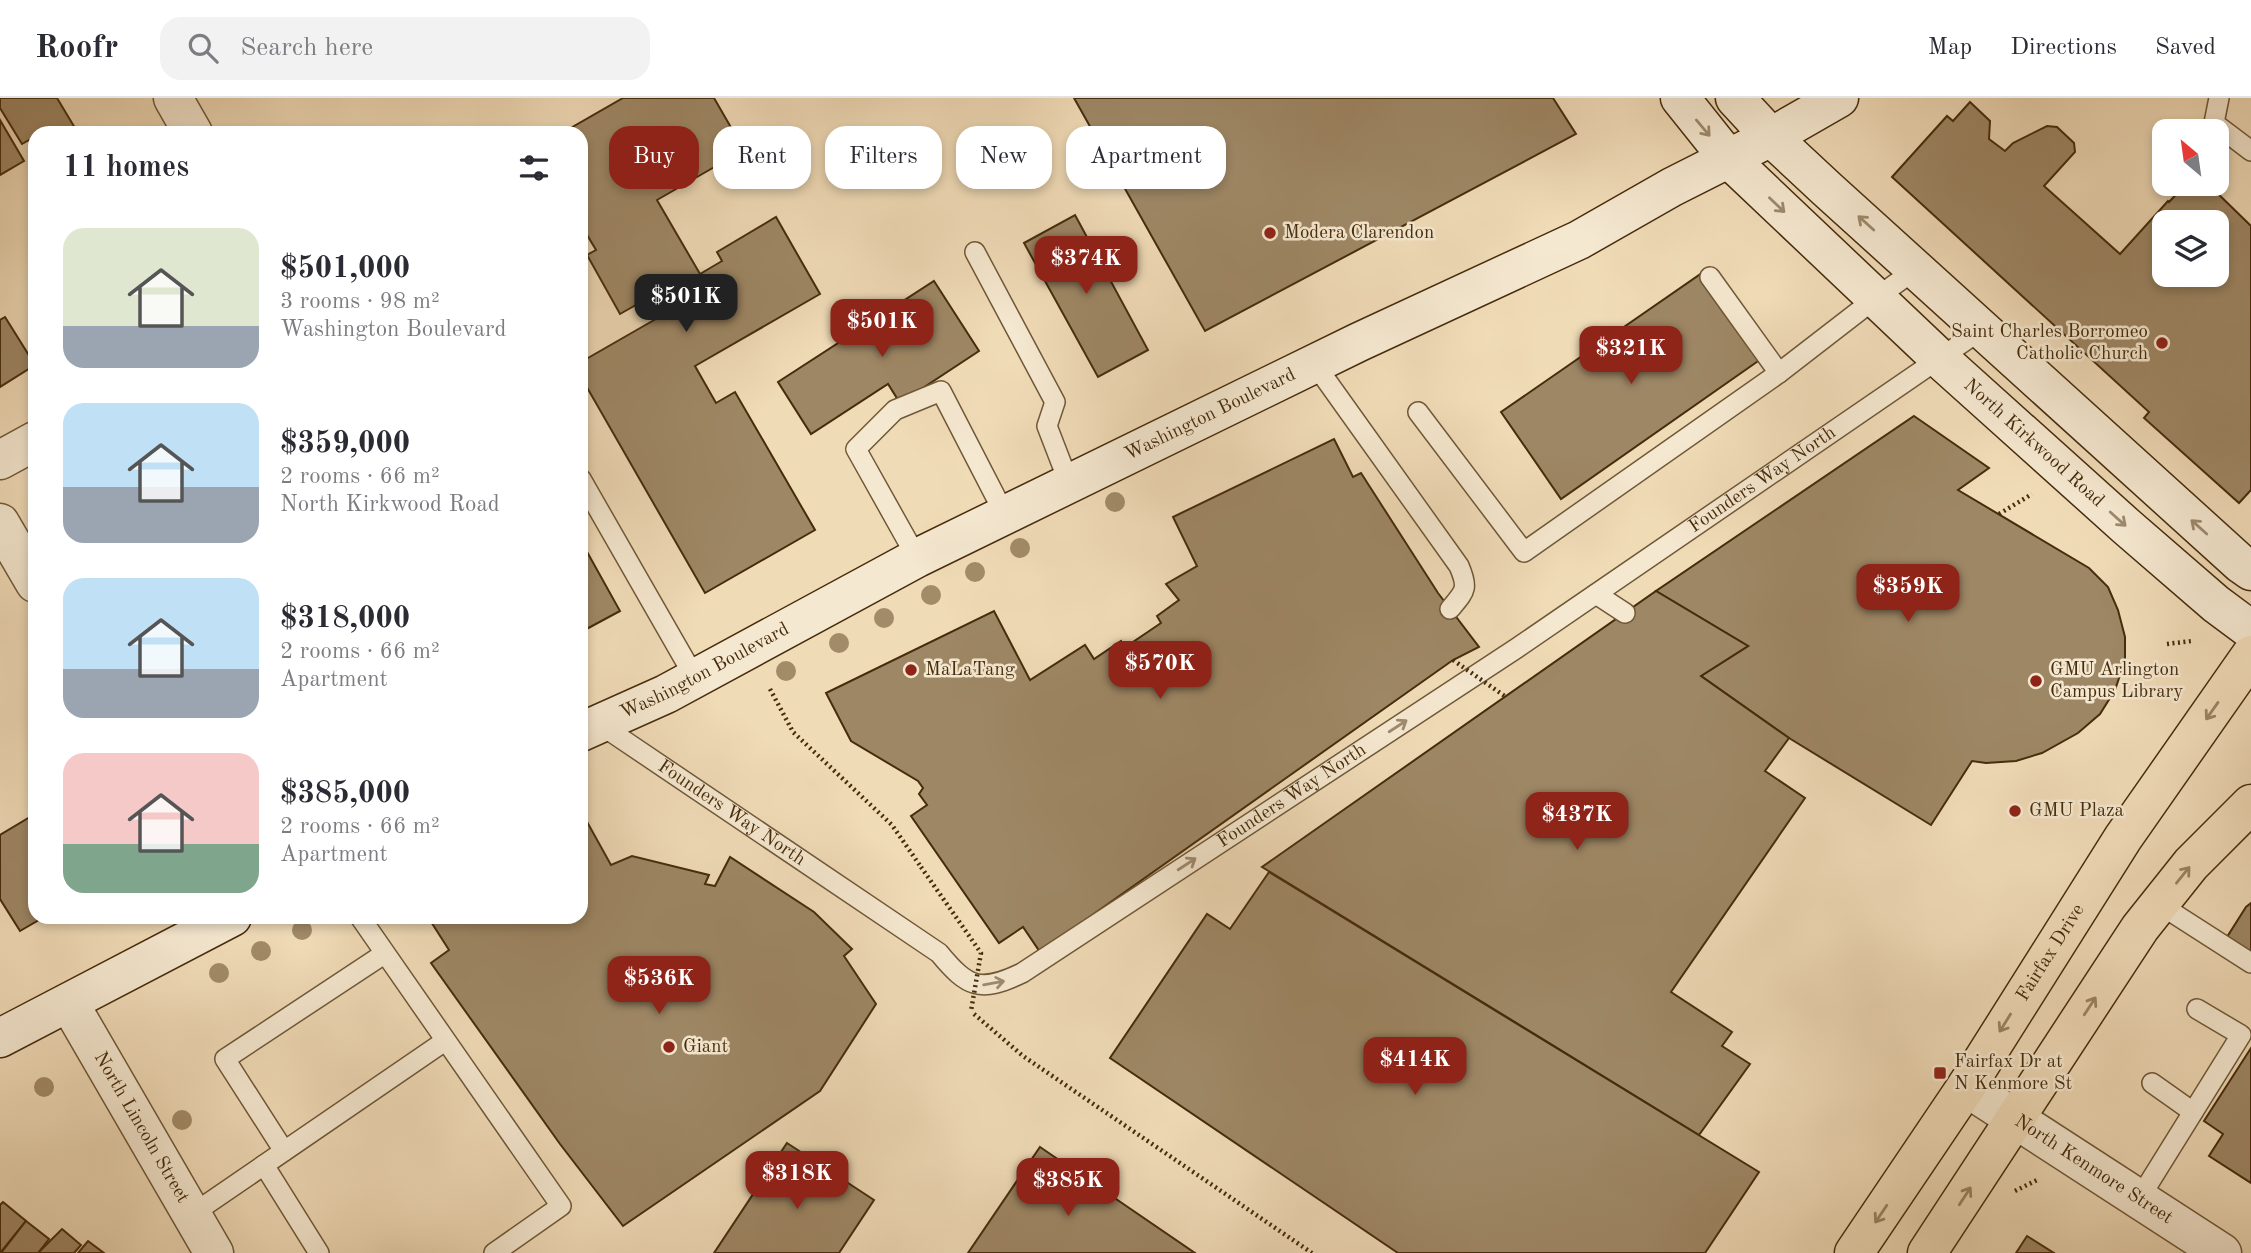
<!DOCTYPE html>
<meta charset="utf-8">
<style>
body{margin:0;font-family:"Old Standard TT",serif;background:#f2f2f3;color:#2b2b33;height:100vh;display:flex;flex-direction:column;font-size:26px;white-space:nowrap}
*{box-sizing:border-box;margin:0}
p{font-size:23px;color:#7c7c81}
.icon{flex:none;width:38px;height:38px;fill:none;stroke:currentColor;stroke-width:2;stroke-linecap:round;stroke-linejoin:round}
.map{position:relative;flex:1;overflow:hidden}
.details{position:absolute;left:28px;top:28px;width:560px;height:798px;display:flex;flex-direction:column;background:#fff;border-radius:21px;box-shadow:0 4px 10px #0003}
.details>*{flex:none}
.hud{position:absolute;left:609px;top:28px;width:665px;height:63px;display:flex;gap:14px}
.needle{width:46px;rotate:331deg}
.controls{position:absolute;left:2152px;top:21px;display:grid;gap:14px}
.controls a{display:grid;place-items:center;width:77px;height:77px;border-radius:14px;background:#fff;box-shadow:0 4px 10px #0003;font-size:35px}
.price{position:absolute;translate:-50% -60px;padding:0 16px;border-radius:14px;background:#8f2418;color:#fff;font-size:23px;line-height:46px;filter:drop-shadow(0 2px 4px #0008)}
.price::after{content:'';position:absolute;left:50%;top:42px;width:21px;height:16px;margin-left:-10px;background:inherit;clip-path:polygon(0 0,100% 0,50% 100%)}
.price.current{background:#222;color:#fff}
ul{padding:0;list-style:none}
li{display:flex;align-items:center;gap:21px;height:175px;padding:0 35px}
li span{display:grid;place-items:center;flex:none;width:196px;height:140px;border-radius:21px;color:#555}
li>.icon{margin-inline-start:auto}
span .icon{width:84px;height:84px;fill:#fffc;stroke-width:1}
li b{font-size:30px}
h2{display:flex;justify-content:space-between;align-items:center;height:84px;padding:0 35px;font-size:30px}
.chip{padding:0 24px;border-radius:21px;background:#fff;box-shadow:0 4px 10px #0003;font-size:24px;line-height:63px}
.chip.current{background:#8f2418;color:#fff}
header{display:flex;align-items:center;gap:42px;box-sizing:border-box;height:98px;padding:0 35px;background:#fff;border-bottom:2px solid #e1e1e2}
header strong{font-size:33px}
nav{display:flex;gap:38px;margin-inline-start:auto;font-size:24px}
.search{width:490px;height:63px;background:#f2f2f3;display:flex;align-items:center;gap:18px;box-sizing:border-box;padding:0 24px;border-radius:21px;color:#7c7c81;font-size:26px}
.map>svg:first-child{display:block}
</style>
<header>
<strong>Roofr</strong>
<div class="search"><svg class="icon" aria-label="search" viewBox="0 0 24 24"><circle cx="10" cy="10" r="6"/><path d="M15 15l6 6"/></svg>Search here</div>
<nav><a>Map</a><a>Directions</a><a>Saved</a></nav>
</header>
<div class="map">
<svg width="2251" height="1155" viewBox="0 0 2251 1155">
<rect width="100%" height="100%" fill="#f0dbb7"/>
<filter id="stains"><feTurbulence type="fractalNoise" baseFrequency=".00286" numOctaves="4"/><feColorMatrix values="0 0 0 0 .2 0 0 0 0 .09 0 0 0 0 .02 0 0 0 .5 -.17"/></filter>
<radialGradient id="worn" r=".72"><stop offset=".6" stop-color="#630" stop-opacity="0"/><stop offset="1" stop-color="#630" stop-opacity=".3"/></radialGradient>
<g fill="#9e8765" stroke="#462c0c" stroke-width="2" fill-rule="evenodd">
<polygon points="0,0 57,0 78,35 35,35 35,51 29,42 22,46 0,10"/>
<polygon points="623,0 714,0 744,52 657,102 700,176 722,163 717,154 776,119 820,196 695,268 716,305 735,294 815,432 705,495 581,279 581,264 668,214 657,195 620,216 587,157 596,152 587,137 581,141 581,35 562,35"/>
<polygon points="1074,0 1553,0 1576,36 1205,233"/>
<path d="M1970 4 1990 23 1989 41 2005 53 2013 45 2047 28 2057 29 2074 45 2075 54 2044 88 2120 156 2168 103 2169 104 2186 86H2208L2251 128V392L2239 405 2144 320 2149 314 1892 79 1947 18 1953 23ZM2165 124H2217V177H2165Z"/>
<polygon points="0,22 24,63 0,77"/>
<polygon points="1075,117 1148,252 1098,279 1024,145"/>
<polygon points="1702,175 1761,261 1561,401 1501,314"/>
<polygon points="934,183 979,253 900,305 888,286 811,336 778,284"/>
<polygon points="5,219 35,267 0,289 0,222"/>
<polygon points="1914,318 1989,370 1958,392 2089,470 2108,489 2118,512 2125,539 2125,562 2115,592 2100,616 2078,635 2042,655 2016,663 1986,665 1972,663 1931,727 1789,640 1701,578 1748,548 1656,493"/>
<polygon points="1334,341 1353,379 1361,375 1438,495 1479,549 1453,562 1040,854 1023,829 999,845 911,718 927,707 919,696 923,690 918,683 851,643 826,595 994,513 1030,582 1085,547 1094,561 1121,543 1124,550 1161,525 1157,518 1179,502 1166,486 1197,468 1173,419"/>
<polygon points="581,443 620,513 581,534"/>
<polygon points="1656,493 1748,548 1701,578 1789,640 1765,673 1805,700 1671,894 1732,934 1722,948 1750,966 1699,1037 1262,769"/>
<polygon points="581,713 611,767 632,758 709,777 705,786 715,788 730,759 814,814 852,851 844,858 876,906 820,993 623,1128 560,1046 431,865 449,852 428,819 581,819"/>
<polygon points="35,716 35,819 44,819 20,833 0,801 0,737"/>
<polygon points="1269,774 1759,1074 1705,1155 1398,1155 1110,960 1207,816 1230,831"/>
<polygon points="2251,805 2251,855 2227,839 2246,809"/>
<polygon points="2251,950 2251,1085 2209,1058 2223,1036 2204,1023"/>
<polygon points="787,1045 874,1102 839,1155 714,1155"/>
<polygon points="1040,1049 1195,1155 968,1155"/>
<polygon points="3,1104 26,1123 0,1155 0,1107"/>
<polygon points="26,1123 49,1141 38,1155 1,1155"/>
<polygon points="62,1131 81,1147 74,1155 38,1155"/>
<polygon points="2027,1138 2054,1155 2016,1155"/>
<polygon points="88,1143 104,1155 78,1155"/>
</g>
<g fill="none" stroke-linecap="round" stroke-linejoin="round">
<defs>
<g id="lane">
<polyline points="2219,0 2214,25 2251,53"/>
<polyline points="975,154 1055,304 1047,328 1069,385"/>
<polyline points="1710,179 1779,275"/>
<path d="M1314 265 1459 468C1469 491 1465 493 1450 511"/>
<polyline points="1418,314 1524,454 1779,275 1876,200 1916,171"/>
<polyline points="581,381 695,580"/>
<polyline points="917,460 856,351 895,312 941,293 1005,417"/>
<polyline points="1596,496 1625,515"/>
<path id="s1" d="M598 625 939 855C968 890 980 895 1022 875L1517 550 1981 232"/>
<polyline points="2159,806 2251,865"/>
<polyline points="360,819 561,1108 494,1155"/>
<polyline points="2152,985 2193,1014"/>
<polyline points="284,1053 225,961 384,856"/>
<polyline points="264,1067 319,1155"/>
<polyline points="2139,1101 2241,937 2197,911"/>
<polyline points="191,1117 445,943"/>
</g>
<g id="street">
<polyline points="173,0 193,35"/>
<polyline points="0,362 35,343"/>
<polyline points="0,425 35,485"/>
<path id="s2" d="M69 905 214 1155"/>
<path id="s3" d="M1966 989 2222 1155"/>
</g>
<g id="secondary">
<path id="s4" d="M1680 0 1728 60 1940 261 2127 429 2216 506 2251 532"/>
<polyline points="1735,0 1771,39 1828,92 2241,466 2251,473"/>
<path id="s5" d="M581 634 666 596 917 460 1359 244 1579 142 1672 89 1771 39 1839 0"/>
<polyline points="0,940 232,819"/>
</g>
<g id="primary">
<path id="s6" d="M1854 1155 1966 989 2123 740 2251 557"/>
<polyline points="1927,1155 2140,830 2191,766 2251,706"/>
</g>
</defs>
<use href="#lane" stroke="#705837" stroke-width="22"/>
<use href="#street" stroke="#705837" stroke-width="41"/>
<use href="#secondary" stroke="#462c0c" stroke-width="41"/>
<use href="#primary" stroke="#462c0c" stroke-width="41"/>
<g stroke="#462c0c" stroke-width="4.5" stroke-dasharray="2 3.5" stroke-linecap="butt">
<polyline points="1999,416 2032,396"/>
<polyline points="2167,546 2192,543"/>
<polyline points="770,591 793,634 892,727 921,769"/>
<polyline points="974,916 1023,958 1312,1155"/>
<polyline points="2015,1093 2039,1081"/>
</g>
<use href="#lane" stroke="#f5e8d0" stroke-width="19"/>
<use href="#street" stroke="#f5e8d0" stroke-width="38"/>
<use href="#secondary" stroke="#f5e8d0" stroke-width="38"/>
<use href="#primary" stroke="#f0dbb7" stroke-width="38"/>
<g stroke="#462c0c" stroke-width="4.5" stroke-dasharray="2 3.5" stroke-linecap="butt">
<polyline points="1453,562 1506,599"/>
<polyline points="921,769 981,855 971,913"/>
</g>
</g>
<g fill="#a28b68">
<circle cx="1115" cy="404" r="10"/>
<circle cx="1020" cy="450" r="10"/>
<circle cx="975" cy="474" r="10"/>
<circle cx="931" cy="497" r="10"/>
<circle cx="884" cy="520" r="10"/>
<circle cx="839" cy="545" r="10"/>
<circle cx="786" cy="573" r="10"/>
<circle cx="302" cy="832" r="10"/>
<circle cx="261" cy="853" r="10"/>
<circle cx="219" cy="875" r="10"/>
<circle cx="44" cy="989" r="10"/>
<circle cx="182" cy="1022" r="10"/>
</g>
<defs><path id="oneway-shaft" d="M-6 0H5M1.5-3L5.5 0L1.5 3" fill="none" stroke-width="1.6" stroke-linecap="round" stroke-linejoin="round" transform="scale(1.75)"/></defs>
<g stroke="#9e8a6e">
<use href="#oneway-shaft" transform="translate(1703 30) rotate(50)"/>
<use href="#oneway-shaft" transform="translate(1777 107) rotate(44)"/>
<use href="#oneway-shaft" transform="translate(1866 125) rotate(-138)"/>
<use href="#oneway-shaft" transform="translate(2118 421) rotate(42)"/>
<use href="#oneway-shaft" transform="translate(2199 429) rotate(-138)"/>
<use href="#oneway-shaft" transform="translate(1398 628) rotate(-33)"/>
<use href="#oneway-shaft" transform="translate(1187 766) rotate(-33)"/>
<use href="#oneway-shaft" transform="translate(994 885) rotate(-10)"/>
</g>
<g stroke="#9b8462">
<use href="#oneway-shaft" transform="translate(2212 613) rotate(125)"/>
<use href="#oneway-shaft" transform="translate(2183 777) rotate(-51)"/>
<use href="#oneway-shaft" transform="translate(2090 908) rotate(-57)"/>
<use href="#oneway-shaft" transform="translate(2005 925) rotate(122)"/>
<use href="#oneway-shaft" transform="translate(1965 1098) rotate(-57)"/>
<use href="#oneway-shaft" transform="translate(1881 1116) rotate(124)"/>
</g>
<g fill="#8f2418" stroke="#f5e8d0" stroke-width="2.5">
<circle cx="1270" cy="135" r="7"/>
<circle cx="2162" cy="245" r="7"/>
<circle cx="911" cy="572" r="7"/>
<circle cx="2036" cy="583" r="7"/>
<circle cx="2015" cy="713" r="7"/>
<circle cx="669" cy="949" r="7"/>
<rect x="1933" y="968" width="14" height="14" rx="3.5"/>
</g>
<g text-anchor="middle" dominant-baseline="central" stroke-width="5" stroke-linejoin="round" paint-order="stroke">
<g font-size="19" fill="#462c0c" stroke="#f5e8d0" text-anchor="start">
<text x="1284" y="135">Modera Clarendon</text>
<text x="2148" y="234" text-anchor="end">Saint Charles Borromeo<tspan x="2148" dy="22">Catholic Church</tspan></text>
<text x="925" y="572">MaLaTang</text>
<text x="2050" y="572">GMU Arlington<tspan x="2050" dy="22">Campus Library</tspan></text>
<text x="2029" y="713">GMU Plaza</text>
<text x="683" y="949">Giant</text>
<text x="1954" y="964">Fairfax Dr at<tspan x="1954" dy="22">N Kenmore St</tspan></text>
</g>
<g font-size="19" fill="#462c0c" stroke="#f5e8d0">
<text stroke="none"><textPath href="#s5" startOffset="705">Washington Boulevard</textPath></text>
<text stroke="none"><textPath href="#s4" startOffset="495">North Kirkwood Road</textPath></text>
<text stroke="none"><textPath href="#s1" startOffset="1398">Founders Way North</textPath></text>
<text stroke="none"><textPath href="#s5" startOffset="138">Washington Boulevard</textPath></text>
<text stroke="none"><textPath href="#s1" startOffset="831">Founders Way North</textPath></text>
<text stroke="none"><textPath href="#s1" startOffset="161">Founders Way North</textPath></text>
<text stroke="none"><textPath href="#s6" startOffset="359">Fairfax Drive</textPath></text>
<text stroke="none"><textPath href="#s2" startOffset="144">North Lincoln Street</textPath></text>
<text stroke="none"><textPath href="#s3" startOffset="152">North Kenmore Street</textPath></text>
</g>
</g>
<rect width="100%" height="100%" filter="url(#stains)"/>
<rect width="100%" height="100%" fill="url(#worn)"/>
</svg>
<div class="controls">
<a><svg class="needle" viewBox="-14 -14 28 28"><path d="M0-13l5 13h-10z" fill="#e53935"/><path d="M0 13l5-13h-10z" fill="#7c7c81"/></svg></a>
<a><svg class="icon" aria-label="layers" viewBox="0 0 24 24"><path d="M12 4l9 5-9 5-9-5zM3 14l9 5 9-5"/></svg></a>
</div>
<b class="price" style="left:1086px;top:198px">$374K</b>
<b class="price current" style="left:686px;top:236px">$501K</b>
<b class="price" style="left:882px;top:261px">$501K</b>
<b class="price" style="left:1631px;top:288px">$321K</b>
<b class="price" style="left:1908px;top:526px">$359K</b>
<b class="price" style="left:1160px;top:603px">$570K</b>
<b class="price" style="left:1577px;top:754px">$437K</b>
<b class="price" style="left:659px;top:918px">$536K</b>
<b class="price" style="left:1415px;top:999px">$414K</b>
<b class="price" style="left:797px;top:1113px">$318K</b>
<b class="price" style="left:1068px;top:1120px">$385K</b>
<div class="hud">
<a class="chip current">Buy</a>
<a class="chip">Rent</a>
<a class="chip">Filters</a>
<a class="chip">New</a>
<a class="chip">Apartment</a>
</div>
<section class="details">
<h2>11 homes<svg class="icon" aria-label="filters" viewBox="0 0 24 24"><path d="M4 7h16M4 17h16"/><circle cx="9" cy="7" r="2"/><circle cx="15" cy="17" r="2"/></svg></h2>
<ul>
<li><span style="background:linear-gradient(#dfe7d0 70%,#9aa5b1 0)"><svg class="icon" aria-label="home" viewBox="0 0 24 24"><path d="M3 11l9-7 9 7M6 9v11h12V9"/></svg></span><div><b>$501,000</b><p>3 rooms · 98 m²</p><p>Washington Boulevard</p></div></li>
<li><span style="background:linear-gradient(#bfe0f5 60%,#9aa5b1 0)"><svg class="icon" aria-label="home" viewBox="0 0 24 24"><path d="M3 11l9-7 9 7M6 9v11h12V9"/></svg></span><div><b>$359,000</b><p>2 rooms · 66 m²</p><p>North Kirkwood Road</p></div></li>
<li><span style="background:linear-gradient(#bfe0f5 65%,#9aa5b1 0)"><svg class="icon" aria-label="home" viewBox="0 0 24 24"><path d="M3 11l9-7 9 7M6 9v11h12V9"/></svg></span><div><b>$318,000</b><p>2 rooms · 66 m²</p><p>Apartment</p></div></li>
<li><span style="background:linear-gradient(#f6c9c9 65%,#7fa58c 0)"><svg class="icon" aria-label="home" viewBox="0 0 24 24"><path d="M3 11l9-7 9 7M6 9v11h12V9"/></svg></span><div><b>$385,000</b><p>2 rooms · 66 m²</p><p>Apartment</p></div></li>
</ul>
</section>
</div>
